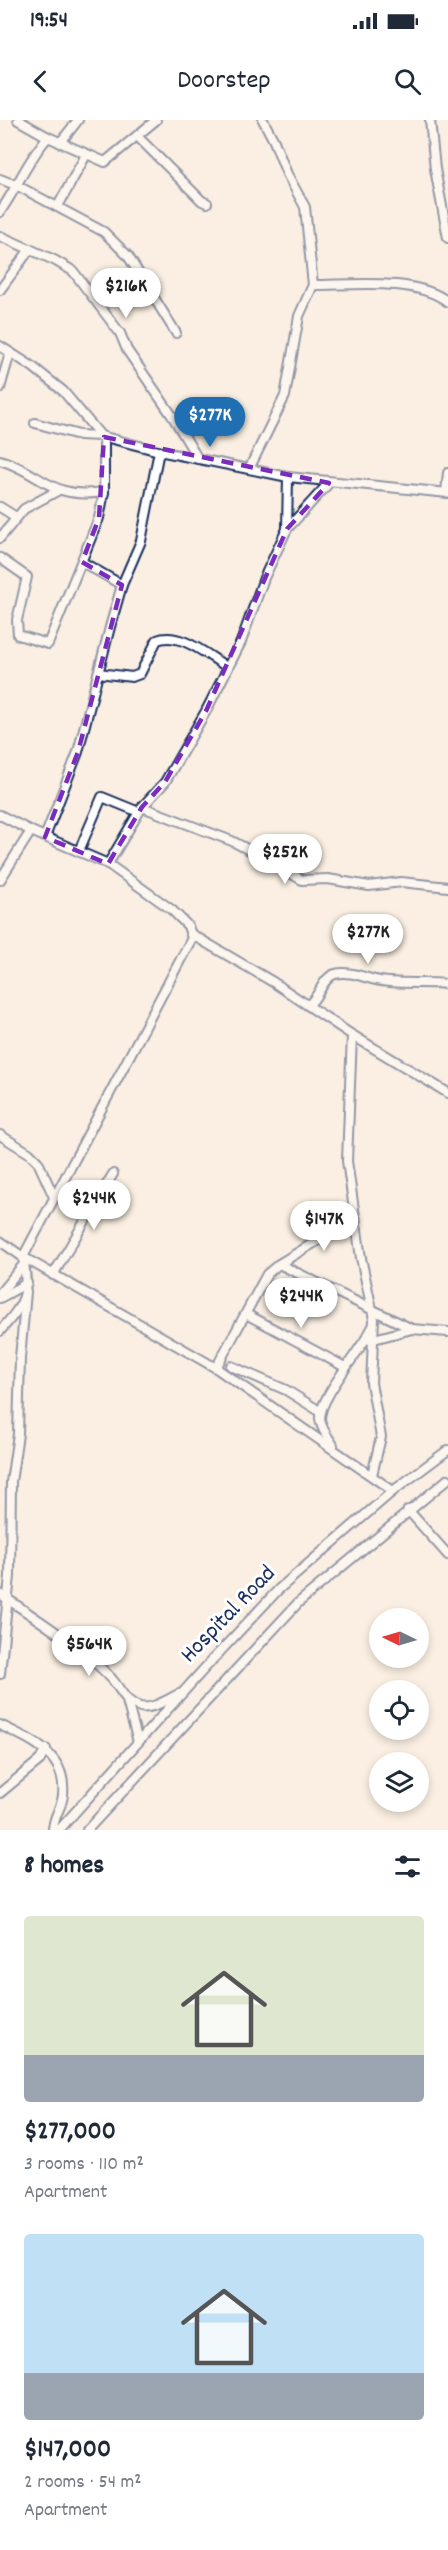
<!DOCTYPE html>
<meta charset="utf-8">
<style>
body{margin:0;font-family:Dekko,sans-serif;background:#f2f2f3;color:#1f2937;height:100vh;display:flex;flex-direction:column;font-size:22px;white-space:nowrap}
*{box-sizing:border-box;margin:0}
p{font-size:20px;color:#747a83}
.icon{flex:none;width:33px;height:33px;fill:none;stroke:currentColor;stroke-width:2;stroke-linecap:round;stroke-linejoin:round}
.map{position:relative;height:1710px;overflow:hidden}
.drawer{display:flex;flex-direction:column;background:#fff;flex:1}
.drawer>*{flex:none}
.needle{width:39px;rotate:275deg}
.buttons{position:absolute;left:369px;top:1488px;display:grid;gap:12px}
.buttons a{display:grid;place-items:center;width:60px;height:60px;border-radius:50%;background:#fff;box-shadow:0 3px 9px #0003;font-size:30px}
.price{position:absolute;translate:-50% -51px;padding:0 14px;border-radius:21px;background:#fff;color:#222;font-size:20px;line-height:39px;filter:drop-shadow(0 2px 3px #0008)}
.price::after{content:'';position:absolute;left:50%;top:36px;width:18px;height:14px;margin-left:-9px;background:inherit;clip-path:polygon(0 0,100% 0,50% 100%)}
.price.on{background:#1f6fb2;color:#fff}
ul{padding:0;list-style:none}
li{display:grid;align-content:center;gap:12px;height:318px;padding:0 24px}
li span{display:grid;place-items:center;height:186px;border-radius:6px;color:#555}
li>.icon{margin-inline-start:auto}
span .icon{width:108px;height:108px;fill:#fffc;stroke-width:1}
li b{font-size:26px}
h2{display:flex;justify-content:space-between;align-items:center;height:72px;padding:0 24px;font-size:26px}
.status{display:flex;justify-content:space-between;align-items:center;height:42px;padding:0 30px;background:#fff;direction:ltr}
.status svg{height:16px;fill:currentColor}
header{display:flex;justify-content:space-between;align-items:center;height:78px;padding:0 24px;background:#fff;font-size:27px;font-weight:600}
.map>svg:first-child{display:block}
</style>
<div class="status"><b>19:54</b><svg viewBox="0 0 49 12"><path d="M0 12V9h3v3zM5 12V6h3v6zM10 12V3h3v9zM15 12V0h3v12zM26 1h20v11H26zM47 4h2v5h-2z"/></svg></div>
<header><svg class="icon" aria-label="back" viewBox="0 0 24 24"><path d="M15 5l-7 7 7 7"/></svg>Doorstep<svg class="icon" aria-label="search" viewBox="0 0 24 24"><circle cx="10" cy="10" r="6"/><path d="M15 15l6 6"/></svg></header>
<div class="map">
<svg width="448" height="1710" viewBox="0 0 448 1710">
<rect width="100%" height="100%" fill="#faefe2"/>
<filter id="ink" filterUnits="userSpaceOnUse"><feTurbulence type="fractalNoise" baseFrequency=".0167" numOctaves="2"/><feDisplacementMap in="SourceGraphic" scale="12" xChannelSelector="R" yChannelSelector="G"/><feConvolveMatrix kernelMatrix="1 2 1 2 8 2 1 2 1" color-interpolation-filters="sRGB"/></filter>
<g filter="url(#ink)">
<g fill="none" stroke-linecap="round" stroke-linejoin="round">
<defs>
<g id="minor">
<polyline points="18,0 48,17 105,42 156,0"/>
<polyline points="430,0 435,49 448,118"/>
<polyline points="137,16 202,81 207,83"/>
<polyline points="60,23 78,0"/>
<polyline points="0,59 18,66 104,112 128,136 176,213"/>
<polyline points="58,86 86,35"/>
<path d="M0 92C17 68 28 39 48 17"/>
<polyline points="0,116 54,140 73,151 120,213 127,230 173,297 198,339"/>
<path d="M313 165C352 165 416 157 448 182"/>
<polyline points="0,170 30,129"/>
<polyline points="0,226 33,247 63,271 101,316 159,331 288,357 448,373"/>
<polyline points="0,268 10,233"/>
<polyline points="35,303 79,315 101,316"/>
<path d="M0 340C45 354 49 380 104 372"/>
<polyline points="249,349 285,276 299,196 313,165 305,87 287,54 274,21 263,0"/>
<polyline points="446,372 448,353"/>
<polyline points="0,387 16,397"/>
<polyline points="287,409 288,357"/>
<polyline points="0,418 24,389 59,370"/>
<polyline points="0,438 27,457 17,500 18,515 48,524 99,398 104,372 104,317"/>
<polyline points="82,442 122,465"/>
<path d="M98 553 132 557 140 554 157 520C180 511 207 535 227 547"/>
<polyline points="142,687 232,721 251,731 280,739 292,754 302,760 328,759 369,766 401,762 448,767"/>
<polyline points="0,695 31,711 108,744 172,790 188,806 192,818 23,1137 216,1248 393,1371"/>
<polyline points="45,717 78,632 110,507 122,465 141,421 159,331"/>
<polyline points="79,731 102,677 139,692"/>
<polyline points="108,744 142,687 165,662 206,591 241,522 264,458 287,409 329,363"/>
<polyline points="0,760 31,711"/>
<polyline points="191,814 273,862 352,915 448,973"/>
<path d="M308 885C319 878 322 858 335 854 346 851 358 855 368 858 393 866 422 861 448 864"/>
<polyline points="352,915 347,1041 361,1138 374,1199 371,1263 381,1317 372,1355"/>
<polyline points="0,1015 29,1033 38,1042 54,1077"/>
<path d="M0 1121 23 1137C30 1175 25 1183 0 1211"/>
<polyline points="279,1144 355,1098"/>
<polyline points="53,1155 113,1054"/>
<polyline points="0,1173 24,1144"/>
<polyline points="0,1178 27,1163"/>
<polyline points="246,1194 345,1247"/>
<polyline points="370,1220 412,1209"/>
<polyline points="231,1246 286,1270 321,1292"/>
<polyline points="216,1248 267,1154 279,1144 412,1209 448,1212"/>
<path d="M333 1325C328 1317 321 1309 320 1299 319 1278 362 1229 372 1208"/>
<polyline points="408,1390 448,1435"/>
<path d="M0 1474C35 1498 82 1527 111 1558 121 1569 124 1582 140 1587 152 1590 168 1579 179 1574"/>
<polyline points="0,1554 10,1456 11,1362 18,1314 20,1238 26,1172"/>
<polyline points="127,1581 138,1622"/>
<path d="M0 1605C31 1620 67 1634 63 1675 62 1688 53 1696 53 1710"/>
<polyline points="0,1673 40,1640 46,1629"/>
<polyline points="59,1710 213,1539 279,1469 393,1371 448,1330"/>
<polyline points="87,1710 298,1483 448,1359"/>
</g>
</defs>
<use href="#minor" stroke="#1b2f5e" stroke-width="12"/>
<use href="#minor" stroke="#fff" stroke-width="8"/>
</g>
</g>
<path d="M0 0H448V1710H0ZM104 317 329 363 287 409 206 591 165 662 142 687 108 744 45 717 78 632 122 465 82 442 99 398Z" fill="#faefe2" fill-opacity=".55" fill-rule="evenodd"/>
<path fill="none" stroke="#7b2cbf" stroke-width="4.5" stroke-dasharray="12 8" stroke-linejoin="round" d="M104 317 329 363 287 409 206 591 165 662 142 687 108 744 45 717 78 632 122 465 82 442 99 398Z"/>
<g text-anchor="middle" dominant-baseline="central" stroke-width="6" stroke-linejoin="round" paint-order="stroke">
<g font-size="24" fill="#1b2f5e" stroke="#fff">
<text transform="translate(229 1495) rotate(-46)">Hospital Road</text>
</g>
</g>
</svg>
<div class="buttons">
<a><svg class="needle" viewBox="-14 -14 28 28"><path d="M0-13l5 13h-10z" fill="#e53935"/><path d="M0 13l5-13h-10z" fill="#747a83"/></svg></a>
<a><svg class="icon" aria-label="locate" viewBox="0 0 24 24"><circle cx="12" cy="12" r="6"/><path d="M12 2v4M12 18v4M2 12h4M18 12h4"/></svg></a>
<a><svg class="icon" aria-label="layers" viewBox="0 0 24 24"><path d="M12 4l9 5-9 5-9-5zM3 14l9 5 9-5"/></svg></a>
</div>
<b class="price" style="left:126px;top:199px">$216K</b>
<b class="price on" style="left:210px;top:328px">$277K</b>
<b class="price" style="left:285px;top:765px">$252K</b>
<b class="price" style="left:368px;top:845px">$277K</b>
<b class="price" style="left:94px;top:1111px">$244K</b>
<b class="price" style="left:324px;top:1132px">$147K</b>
<b class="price" style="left:301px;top:1209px">$244K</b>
<b class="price" style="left:89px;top:1557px">$564K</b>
</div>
<section class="drawer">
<h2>8 homes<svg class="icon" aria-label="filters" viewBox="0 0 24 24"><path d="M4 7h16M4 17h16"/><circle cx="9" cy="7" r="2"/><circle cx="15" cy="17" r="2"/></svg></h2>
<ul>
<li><span style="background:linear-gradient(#dfe7d0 75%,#9aa5b1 0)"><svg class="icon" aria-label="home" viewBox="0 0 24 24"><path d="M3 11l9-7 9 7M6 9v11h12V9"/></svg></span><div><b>$277,000</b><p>3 rooms · 110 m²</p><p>Apartment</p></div></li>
<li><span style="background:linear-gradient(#bfe0f5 75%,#9aa5b1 0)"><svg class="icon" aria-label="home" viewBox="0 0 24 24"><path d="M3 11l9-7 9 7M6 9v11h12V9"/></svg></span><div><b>$147,000</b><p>2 rooms · 54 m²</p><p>Apartment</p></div></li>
</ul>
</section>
